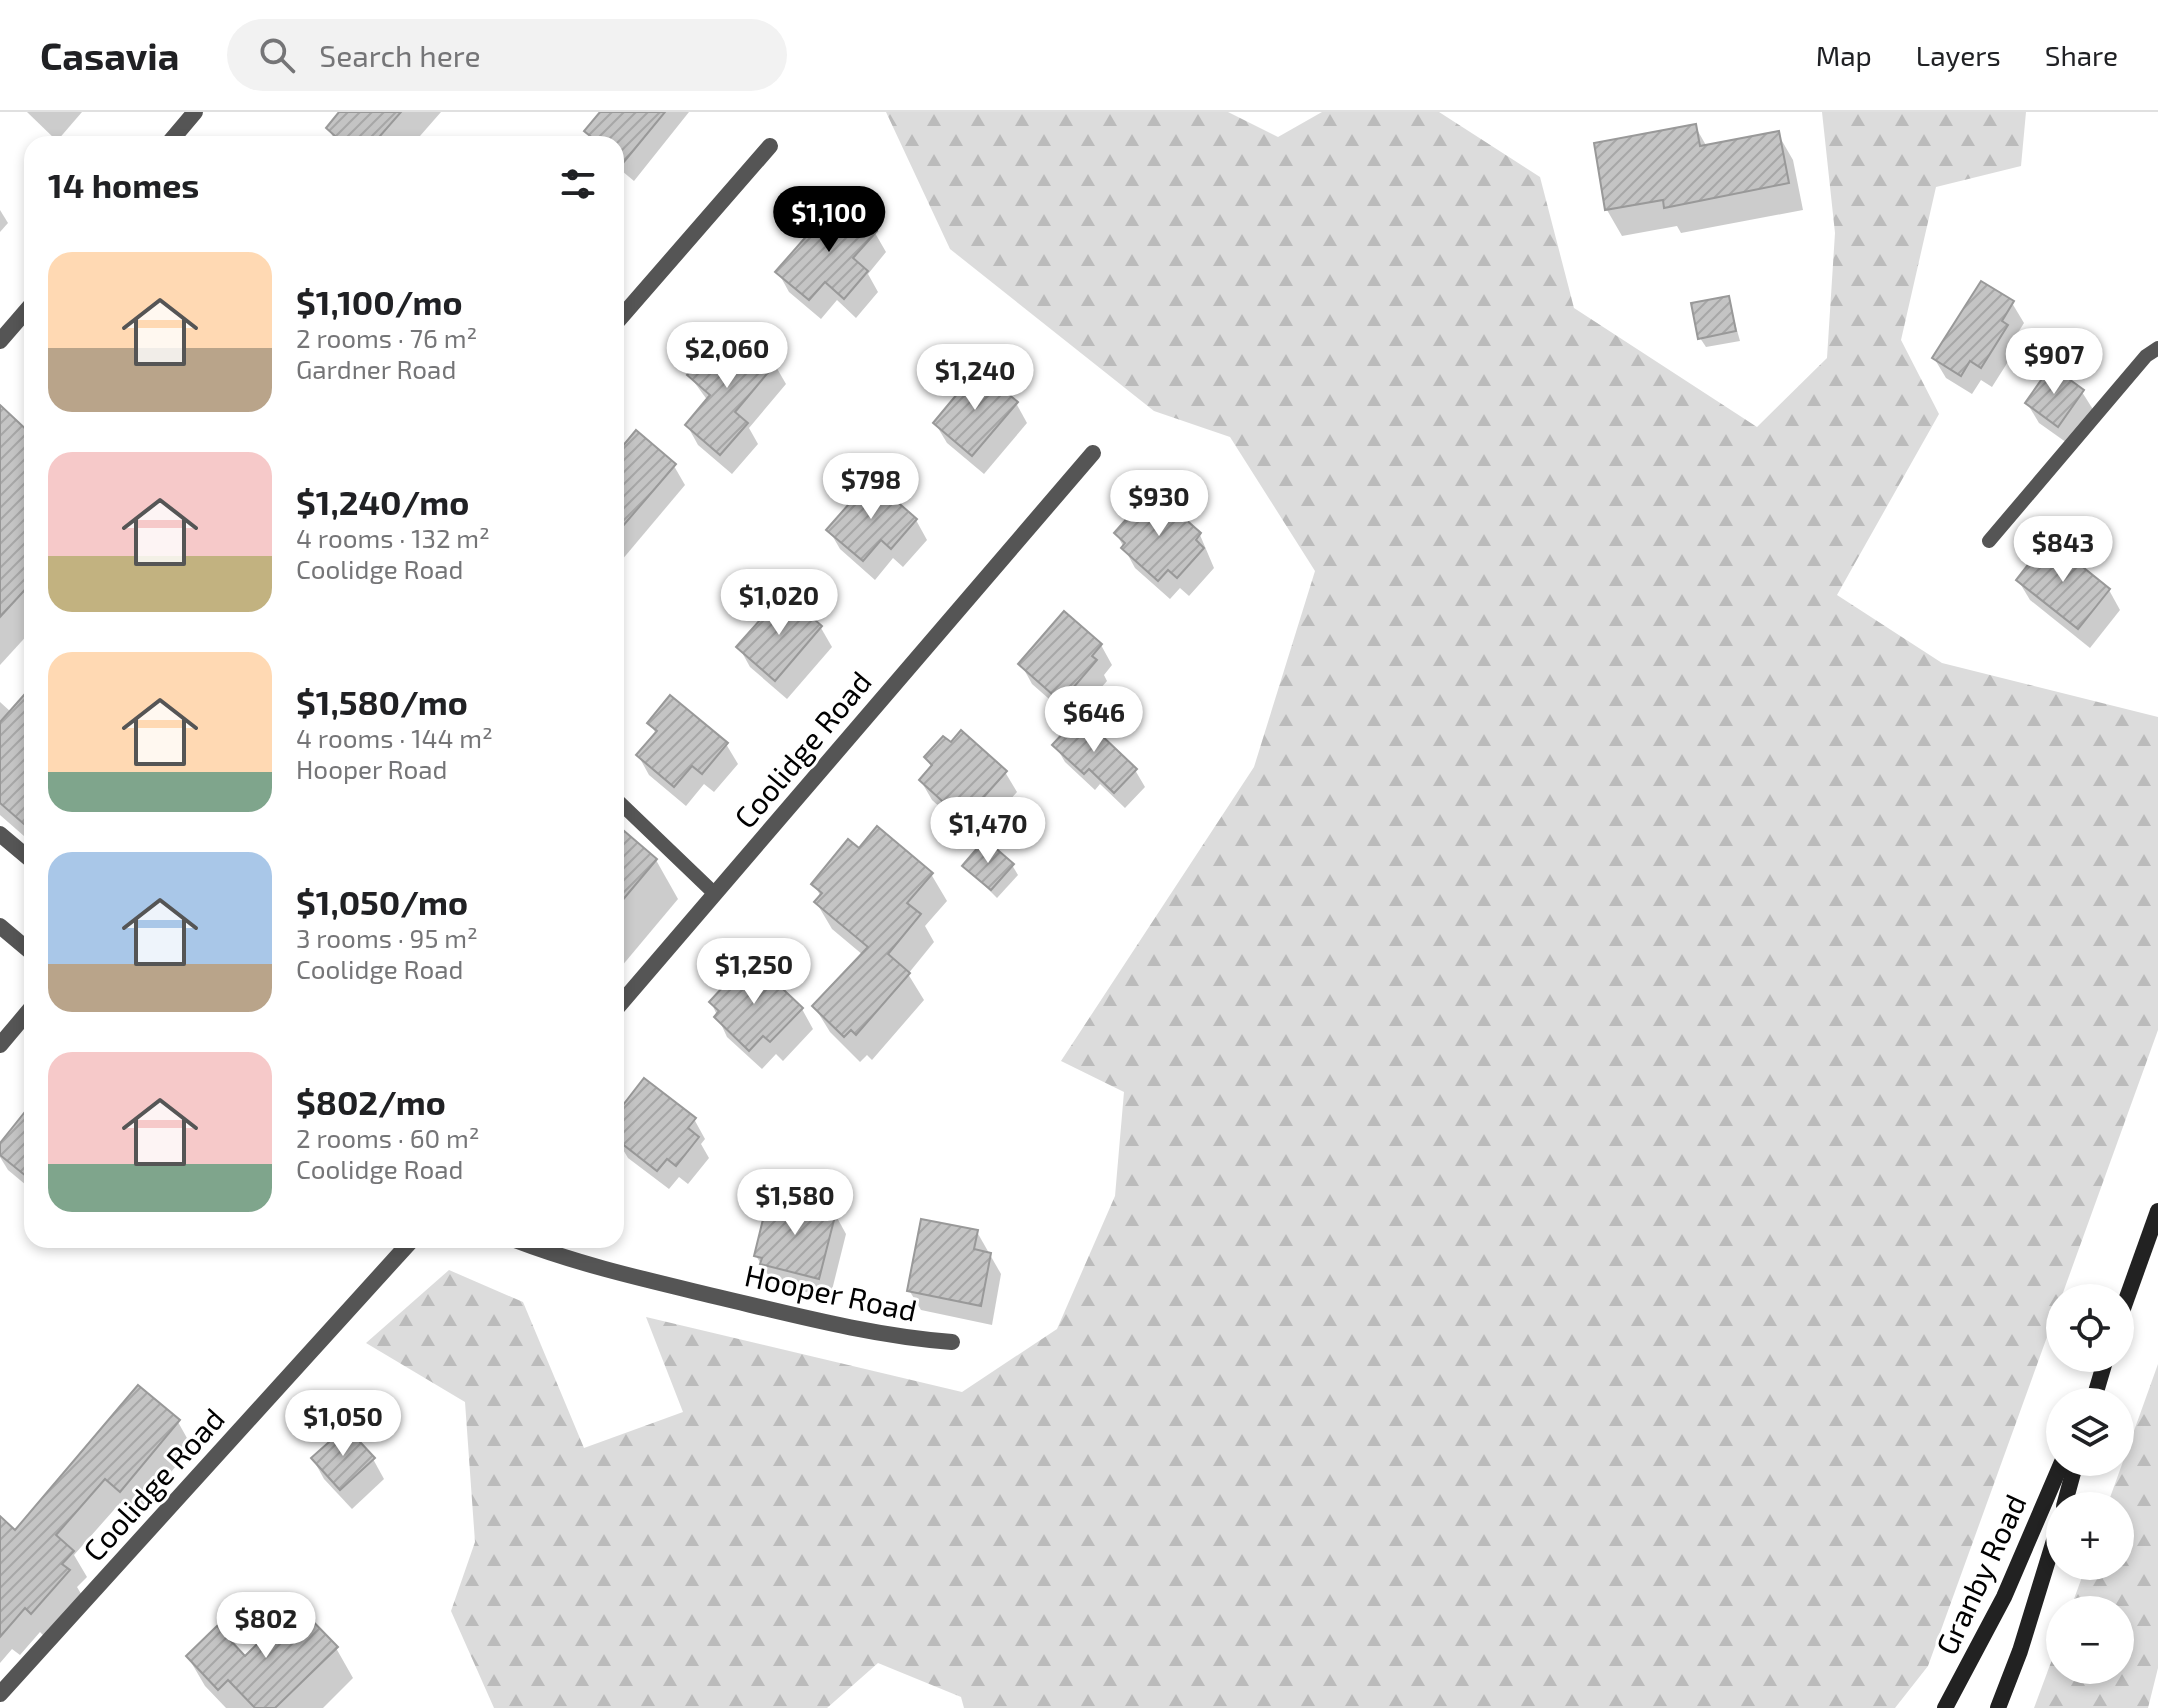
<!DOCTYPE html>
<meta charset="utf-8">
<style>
body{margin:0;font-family:"Exo 2",sans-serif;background:#f2f2f2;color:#202124;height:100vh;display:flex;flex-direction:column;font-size:30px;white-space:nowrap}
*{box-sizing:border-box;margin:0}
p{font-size:26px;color:#757577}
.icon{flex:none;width:44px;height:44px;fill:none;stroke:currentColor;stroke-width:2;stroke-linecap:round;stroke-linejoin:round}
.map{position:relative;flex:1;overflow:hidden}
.panel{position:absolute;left:24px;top:24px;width:600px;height:1112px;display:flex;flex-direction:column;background:#fff;border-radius:24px;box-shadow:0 4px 12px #0003}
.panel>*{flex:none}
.controls{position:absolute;left:2046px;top:1172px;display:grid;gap:16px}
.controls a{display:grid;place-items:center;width:88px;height:88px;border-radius:50%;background:#fff;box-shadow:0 4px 12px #0003;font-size:40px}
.price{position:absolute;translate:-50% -68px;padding:0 18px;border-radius:28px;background:#fff;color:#222;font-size:26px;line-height:52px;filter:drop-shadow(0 2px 4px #0008)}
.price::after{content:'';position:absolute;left:50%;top:48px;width:24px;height:18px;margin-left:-12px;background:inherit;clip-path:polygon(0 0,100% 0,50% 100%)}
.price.selected{background:#000;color:#fff}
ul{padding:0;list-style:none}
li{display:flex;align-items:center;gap:24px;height:200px;padding:0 24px}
li span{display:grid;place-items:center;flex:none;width:224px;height:160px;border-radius:24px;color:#555}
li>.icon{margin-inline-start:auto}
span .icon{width:96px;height:96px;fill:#fffc;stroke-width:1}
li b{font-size:34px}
h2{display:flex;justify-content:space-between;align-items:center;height:96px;padding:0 24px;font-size:34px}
header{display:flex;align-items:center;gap:48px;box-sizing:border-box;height:112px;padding:0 40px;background:#fff;border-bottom:2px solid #e0e0e0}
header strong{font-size:38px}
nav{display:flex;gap:44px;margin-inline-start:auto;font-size:28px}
.search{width:560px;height:72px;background:#f2f2f2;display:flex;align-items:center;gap:20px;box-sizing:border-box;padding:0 28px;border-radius:44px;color:#757577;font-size:30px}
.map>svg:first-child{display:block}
</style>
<header>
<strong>Casavia</strong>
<div class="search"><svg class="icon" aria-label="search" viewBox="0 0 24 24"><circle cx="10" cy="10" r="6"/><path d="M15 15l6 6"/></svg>Search here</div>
<nav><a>Map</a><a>Layers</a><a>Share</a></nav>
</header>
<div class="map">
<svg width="2158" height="1596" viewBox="0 0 2158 1596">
<defs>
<pattern id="forest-firs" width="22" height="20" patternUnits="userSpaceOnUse" patternTransform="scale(2)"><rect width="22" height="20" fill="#dcdcdc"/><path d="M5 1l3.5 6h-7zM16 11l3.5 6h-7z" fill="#bbb"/></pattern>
<pattern id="building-hatch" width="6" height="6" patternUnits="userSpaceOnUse" patternTransform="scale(2)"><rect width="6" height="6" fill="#c4c4c4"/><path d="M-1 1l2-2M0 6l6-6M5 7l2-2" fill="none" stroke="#a7a7a7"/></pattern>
</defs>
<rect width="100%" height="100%" fill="#fff"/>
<g fill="url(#forest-firs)">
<polygon points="886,0 1228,0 1278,25 1322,0 1439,0 1540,65 1574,196 1757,315 1827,246 1835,121 1822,0 2026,0 2021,54 1936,75 1901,228 1939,302 1837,483 1942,551 2158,605 2158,918 1928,1554 1895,1596 964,1596 961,1585 878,1551 827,1596 494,1596 451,1499 475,1430 465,1290 366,1231 449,1158 523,1190 584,1336 683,1300 646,1205 962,1280 1057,1217 1115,1084 1124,980 1061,949 1254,655 1315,459 1230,325 1154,299 950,137"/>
<polygon points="2158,1252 2158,1556 2148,1596 2034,1596 2060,1526 2060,1558 2120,1558 2120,1498 2070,1498 2086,1454 2120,1454 2120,1394 2107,1394"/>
</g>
<g fill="#0003">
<polygon points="27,0 82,0 57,29"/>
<polygon points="340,0 441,0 413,32 337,32 328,16"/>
<polygon points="602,0 689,0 634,69 616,54 616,32 594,32 586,19"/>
<polygon points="1695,14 1707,35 1778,22 1793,48 1803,98 1681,121 1677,114 1622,124 1607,98 1596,32"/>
<polygon points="0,98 8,111 0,120"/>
<polygon points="875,121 886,140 868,162 878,180 856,206 837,188 821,207 789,180 778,160"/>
<polygon points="1728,186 1740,229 1706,235 1700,226"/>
<polygon points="2012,191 2024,211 2014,227 2018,234 1992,275 1981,268 1972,282 1946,266 1934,246"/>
<polygon points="742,224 775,253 786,272 749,316 758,332 732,362 698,333 687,313 708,289 689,263 724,245"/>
<polygon points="2082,280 2094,299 2070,333 2039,311 2027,291"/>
<polygon points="1016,291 1027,311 984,362 947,331 935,311"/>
<polygon points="0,321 32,326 32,518 0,553"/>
<polygon points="616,345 674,354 685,373 616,455"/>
<polygon points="916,408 927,428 903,455 893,446 875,468 840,437 829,418"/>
<polygon points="1116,421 1200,423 1214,456 1189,484 1180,476 1170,487 1135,456"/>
<polygon points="2018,468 2109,478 2120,498 2090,536 2030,488"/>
<polygon points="784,484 821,516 832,535 787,587 750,555 739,535"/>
<polygon points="1065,502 1101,533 1112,553 1104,563 1107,569 1073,608 1032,572 1021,552"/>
<polygon points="32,577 32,731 0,703 0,590 11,600"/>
<polygon points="650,611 726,632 738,652 714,680 704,672 686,694 649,663 638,643 656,622"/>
<polygon points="1055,633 1135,658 1145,675 1125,696 1100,672 1095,678 1065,650"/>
<polygon points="926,646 1005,660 1017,680 975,727 932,688 921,669 932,656"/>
<polygon points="616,714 656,748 678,787 616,861"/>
<polygon points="860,739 931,762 947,789 925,814 934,830 908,862 924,888 872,948 867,943 860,950 830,920 814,894 863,843 832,817 816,790 821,785 814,772"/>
<polygon points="1012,753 1018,763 997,786 965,754"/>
<polygon points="711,890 802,897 813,917 783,949 776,942 762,957 727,925"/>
<polygon points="32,996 32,1078 8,1058 0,1045 0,1034"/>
<polygon points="616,1006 694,1007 705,1027 701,1032 709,1046 688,1072 679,1065 669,1077 628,1046 616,1026"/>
<polygon points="835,1102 846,1122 830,1186 774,1172 756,1144"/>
<polygon points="977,1120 1001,1162 992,1213 921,1198 909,1178"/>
<polygon points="178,1310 192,1335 135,1403 120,1391 74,1443 87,1465 77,1475 83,1485 46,1526 40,1520 20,1543 12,1537 0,1551 0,1420 15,1420"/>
<polygon points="313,1347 373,1347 384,1367 352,1397 324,1367"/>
<polygon points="336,1536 353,1566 323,1596 226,1596 205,1574 188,1545 245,1547"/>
</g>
<g fill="url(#building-hatch)" stroke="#999" stroke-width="2">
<polygon points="339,0 401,0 373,32 344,32 326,16"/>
<polygon points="600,0 665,0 623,51 616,45 616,32 600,32 584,19"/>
<polygon points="1696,12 1700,34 1779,19 1789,71 1664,96 1663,88 1605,98 1594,31"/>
<polygon points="839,87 877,119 853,146 868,159 844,187 825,170 809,188 775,160"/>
<polygon points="1981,169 2014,189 2002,209 2008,213 1981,256 1970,249 1961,264 1932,246"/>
<polygon points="1729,184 1736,219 1698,227 1691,191"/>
<polygon points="742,222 776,251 735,300 748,311 720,343 685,313 710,283 687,263 713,233 724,242"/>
<polygon points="2051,254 2084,278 2058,315 2025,291"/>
<polygon points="978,257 1018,290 972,344 933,311"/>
<polygon points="0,293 32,323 32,470 0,505"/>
<polygon points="636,318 676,352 616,422 616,342"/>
<polygon points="871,367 917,407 891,437 881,428 863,449 826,418"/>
<polygon points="1152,378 1201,421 1196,428 1204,436 1177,466 1168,458 1158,469 1121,436 1125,431 1114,421"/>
<polygon points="2048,427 2110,477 2078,517 2016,468"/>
<polygon points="784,481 822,514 775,569 736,535"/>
<polygon points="1064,499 1102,532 1092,544 1097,548 1061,590 1018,552"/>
<polygon points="32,574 32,719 0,691 0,610"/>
<polygon points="670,583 728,631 702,662 692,654 674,675 636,643 657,619 647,611"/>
<polygon points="1080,603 1137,657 1114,681 1089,657 1084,662 1052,633"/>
<polygon points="961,618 1007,659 963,708 919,668 932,653 924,645 943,624 951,630"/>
<polygon points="616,712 657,747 616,796"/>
<polygon points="877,714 933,761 907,791 921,802 888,842 910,861 856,923 851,918 844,925 812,894 868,835 814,790 822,781 811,772 848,727 859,736"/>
<polygon points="985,727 1014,752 991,778 962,754"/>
<polygon points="750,846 803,896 770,930 763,924 749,939 714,905 719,899 709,890"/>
<polygon points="644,966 696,1006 688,1016 699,1025 676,1054 667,1047 657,1059 616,1027 616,1002"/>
<polygon points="32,991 32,1069 0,1043 0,1031"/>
<polygon points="768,1087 784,1091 786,1087 836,1100 819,1167 760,1152 762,1146 754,1144"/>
<polygon points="921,1107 978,1118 974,1137 991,1141 981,1194 907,1179"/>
<polygon points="138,1273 180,1308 120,1380 105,1367 56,1423 74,1439 62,1452 70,1458 31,1502 25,1496 0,1525 0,1404 15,1418"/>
<polygon points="346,1315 375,1346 340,1378 311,1346"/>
<polygon points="297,1493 338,1535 275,1596 255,1596 228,1568 218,1578 186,1544 217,1514 245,1544"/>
</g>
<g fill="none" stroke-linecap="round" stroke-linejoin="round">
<g stroke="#555" stroke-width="14">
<polyline points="1989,429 2146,244 2158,236"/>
<polyline points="616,687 715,782"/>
</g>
<g stroke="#555" stroke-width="16">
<polyline points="168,32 195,0"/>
<polyline points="616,211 770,34"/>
<polyline points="0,229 32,192"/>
<polyline points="0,722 32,749"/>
<polyline points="0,814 32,841"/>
<polyline points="616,897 1093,341"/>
<polyline points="0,933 32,895"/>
<path d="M515 1128C583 1154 652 1169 722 1186 798 1204 874 1224 952 1230"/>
<polyline points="0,1582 412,1128"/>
</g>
<g stroke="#222" stroke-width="16">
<polyline points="2120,1205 2158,1099"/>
<polyline points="2093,1290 2106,1246"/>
<polyline points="2064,1394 2076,1350"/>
<polyline points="1945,1596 2004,1485 2062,1350"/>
<polyline points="1998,1596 2020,1539 2060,1409"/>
</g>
</g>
<g text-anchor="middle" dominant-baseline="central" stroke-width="6" stroke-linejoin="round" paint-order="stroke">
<g font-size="30" fill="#000" stroke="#fff">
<text transform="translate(802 637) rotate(-50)">Coolidge Road</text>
<text transform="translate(831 1180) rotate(12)">Hooper Road</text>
<text transform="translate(153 1372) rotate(-48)">Coolidge Road</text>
<text transform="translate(1980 1462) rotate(-65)">Granby Road</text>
</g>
</g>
</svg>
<div class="controls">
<a><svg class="icon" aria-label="locate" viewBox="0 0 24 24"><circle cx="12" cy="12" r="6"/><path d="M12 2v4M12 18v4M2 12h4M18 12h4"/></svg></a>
<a><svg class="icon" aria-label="layers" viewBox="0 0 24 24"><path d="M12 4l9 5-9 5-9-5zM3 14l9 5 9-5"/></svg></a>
<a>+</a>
<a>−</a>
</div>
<b class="price selected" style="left:829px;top:142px">$1,100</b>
<b class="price" style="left:727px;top:278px">$2,060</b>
<b class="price" style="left:2054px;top:284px">$907</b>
<b class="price" style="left:975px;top:300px">$1,240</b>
<b class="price" style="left:871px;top:409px">$798</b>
<b class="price" style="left:1159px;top:426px">$930</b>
<b class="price" style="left:2063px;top:472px">$843</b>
<b class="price" style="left:779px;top:525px">$1,020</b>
<b class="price" style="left:1094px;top:642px">$646</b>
<b class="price" style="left:988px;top:753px">$1,470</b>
<b class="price" style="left:754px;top:894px">$1,250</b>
<b class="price" style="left:795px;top:1125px">$1,580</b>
<b class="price" style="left:343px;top:1346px">$1,050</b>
<b class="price" style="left:266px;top:1548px">$802</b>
<section class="panel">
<h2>14 homes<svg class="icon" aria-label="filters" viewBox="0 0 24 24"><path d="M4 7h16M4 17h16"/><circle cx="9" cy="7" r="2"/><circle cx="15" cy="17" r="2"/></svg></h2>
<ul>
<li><span style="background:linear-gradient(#ffd9b3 60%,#b9a48a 0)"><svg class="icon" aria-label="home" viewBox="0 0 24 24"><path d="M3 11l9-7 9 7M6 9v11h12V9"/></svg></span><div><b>$1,100/mo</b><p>2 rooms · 76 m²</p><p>Gardner Road</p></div></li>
<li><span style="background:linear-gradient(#f6c9c9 65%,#c2b280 0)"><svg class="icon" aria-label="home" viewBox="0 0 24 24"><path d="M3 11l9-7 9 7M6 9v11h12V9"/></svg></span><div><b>$1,240/mo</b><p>4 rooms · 132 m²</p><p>Coolidge Road</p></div></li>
<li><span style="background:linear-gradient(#ffd9b3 75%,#7fa58c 0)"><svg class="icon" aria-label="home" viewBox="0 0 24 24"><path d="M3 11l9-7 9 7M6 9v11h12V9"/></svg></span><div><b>$1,580/mo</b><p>4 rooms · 144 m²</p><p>Hooper Road</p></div></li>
<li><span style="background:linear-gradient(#a9c7e8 70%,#b9a48a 0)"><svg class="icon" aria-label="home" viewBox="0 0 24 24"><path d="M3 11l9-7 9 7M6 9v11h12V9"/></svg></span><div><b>$1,050/mo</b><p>3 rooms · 95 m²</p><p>Coolidge Road</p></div></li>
<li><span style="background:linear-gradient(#f6c9c9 70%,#7fa58c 0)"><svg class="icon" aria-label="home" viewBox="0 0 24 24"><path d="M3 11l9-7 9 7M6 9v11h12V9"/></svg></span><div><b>$802/mo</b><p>2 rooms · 60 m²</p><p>Coolidge Road</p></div></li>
</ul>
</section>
</div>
